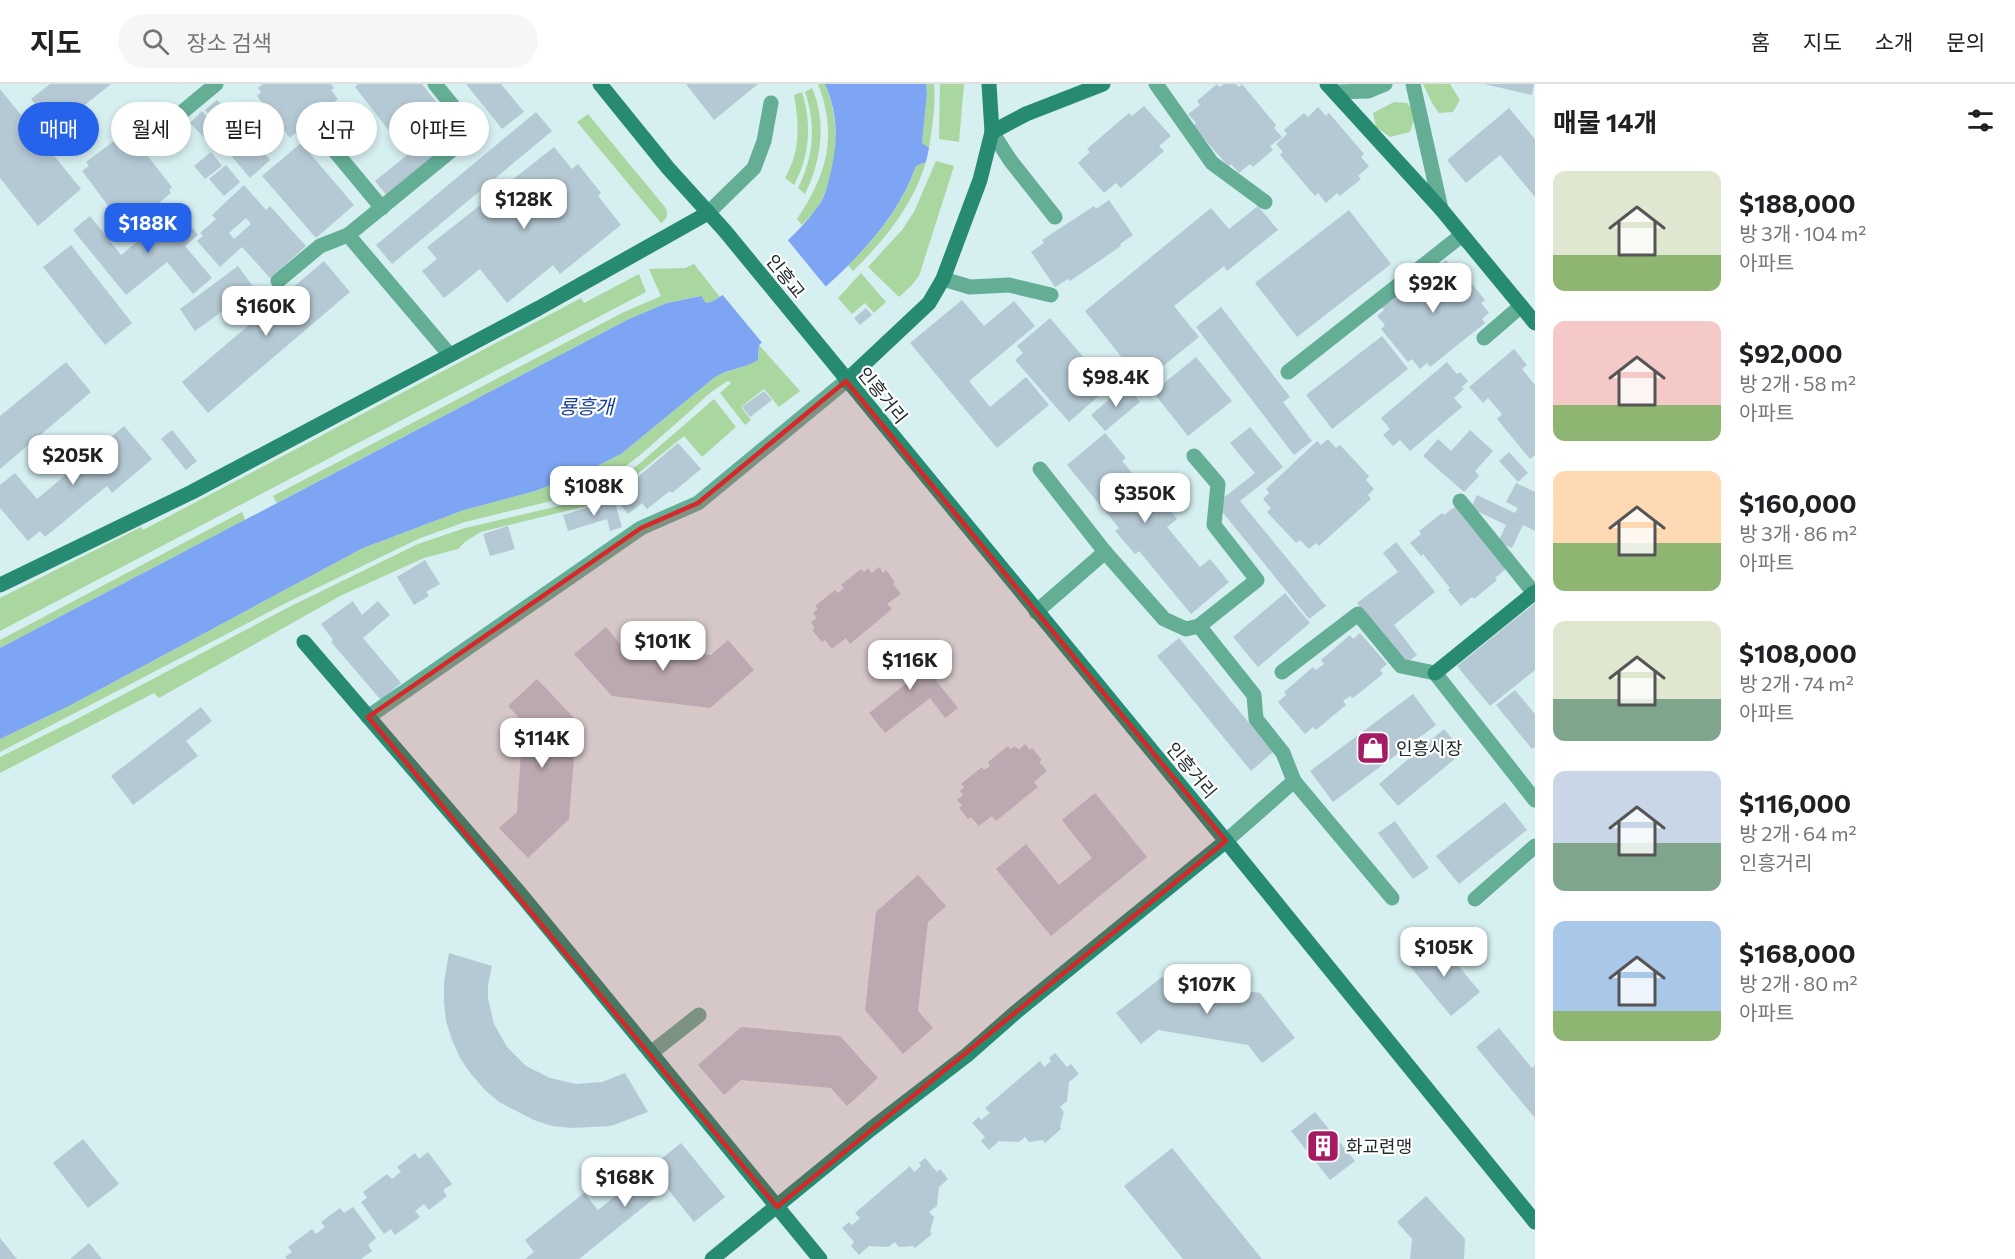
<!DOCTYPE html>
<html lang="ko">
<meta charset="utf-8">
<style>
body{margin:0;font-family:Commissioner,"Noto Sans KR",sans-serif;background:#f6f6f6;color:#202124;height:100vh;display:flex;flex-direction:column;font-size:22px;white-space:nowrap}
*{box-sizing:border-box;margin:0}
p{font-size:20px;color:#757577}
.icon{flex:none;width:33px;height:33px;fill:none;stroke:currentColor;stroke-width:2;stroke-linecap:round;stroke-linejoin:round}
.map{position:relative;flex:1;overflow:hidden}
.sheet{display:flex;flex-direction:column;background:#fff;width:480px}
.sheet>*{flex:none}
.banner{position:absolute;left:18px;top:18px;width:570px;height:54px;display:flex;gap:12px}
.price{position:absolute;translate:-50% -51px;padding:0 14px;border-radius:12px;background:#fff;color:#222;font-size:20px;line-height:39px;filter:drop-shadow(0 2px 3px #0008)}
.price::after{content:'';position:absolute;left:50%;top:36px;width:18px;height:14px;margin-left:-9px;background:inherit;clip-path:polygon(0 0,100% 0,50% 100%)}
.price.current{background:#2563eb;color:#fff}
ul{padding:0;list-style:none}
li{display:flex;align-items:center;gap:18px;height:150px;padding:0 18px}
li span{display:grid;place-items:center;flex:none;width:168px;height:120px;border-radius:12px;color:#555}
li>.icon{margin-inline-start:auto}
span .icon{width:72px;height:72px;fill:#fffc;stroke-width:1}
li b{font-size:26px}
h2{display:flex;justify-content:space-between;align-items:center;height:72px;padding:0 18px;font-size:26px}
.tag{padding:0 21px;border-radius:27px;background:#fff;box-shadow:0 3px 9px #0003;font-size:21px;line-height:54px}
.tag.current{background:#2563eb;color:#fff}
header{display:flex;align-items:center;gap:36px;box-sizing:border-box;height:84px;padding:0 30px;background:#fff;border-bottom:2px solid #e0e0e0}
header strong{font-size:28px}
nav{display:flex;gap:33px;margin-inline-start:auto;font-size:21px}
.search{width:420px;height:54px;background:#f6f6f6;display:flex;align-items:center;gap:15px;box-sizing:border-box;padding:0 21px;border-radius:33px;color:#757577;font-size:22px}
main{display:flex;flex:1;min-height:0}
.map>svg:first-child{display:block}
</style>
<header>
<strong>지도</strong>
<div class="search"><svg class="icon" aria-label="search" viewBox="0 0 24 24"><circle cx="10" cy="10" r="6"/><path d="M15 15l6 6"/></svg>장소 검색</div>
<nav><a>홈</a><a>지도</a><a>소개</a><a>문의</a></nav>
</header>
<main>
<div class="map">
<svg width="1535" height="1175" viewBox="0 0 1535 1175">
<rect width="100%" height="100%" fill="#d6eff1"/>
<g fill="#aad7a0">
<path d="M818 0H825C840 36 840 84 820 119 816 127 808 134 802 141L797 135C827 91 838 51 818 0Z"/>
<path d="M926 0H934C936 21 932 43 929 64L922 59 927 9Z"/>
<polygon points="940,0 964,0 959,58 939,55"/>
<polygon points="1423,0 1450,0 1460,16 1453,28 1439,29 1432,19"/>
<path d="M812 4C827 38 821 78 805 110L798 104C814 73 816 40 805 8Z"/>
<path d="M802 8C812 40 810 72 794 101L785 94C801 67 799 40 794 11Z"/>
<polygon points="1394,18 1407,19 1416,30 1410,48 1390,53 1376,43 1373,29"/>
<path d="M588 30 665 123C669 130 667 135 661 139L577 38Z"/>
<polygon points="936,77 954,82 919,192 911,202 899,213 868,183 902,146 914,128"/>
<path d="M926 78C913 121 885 156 853 187L848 181C877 154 903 120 916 82Z"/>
<polygon points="694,180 720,213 711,218 706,219 700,212 667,219 629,235 277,419 273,412 624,228 661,212 649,185 685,184"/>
<polygon points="861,189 886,218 874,229 865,219 852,230 838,214"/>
<polygon points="639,190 646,208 0,547 0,514 141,443 143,446 581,214 584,219"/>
<path d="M759 261 800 307 779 323 764 305 741 323 751 336 745 341 720 309 731 299 728 297C713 305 701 317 688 329 654 358 621 392 580 410L465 438 418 455 288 518 0 668V655L69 622 363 464 464 426 535 407 581 390 621 370 715 293C730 285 747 285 759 272Z"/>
<polygon points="714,315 736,343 702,373 684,352 603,418 481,448 466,457 458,465 424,474 342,511 159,614 154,609 0,689 0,673 75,636 289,523 418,460 465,444 580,417 601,408 639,380"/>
<polygon points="242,428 245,436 0,564 0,556"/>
</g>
<path fill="#7da5f4" d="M825 0H926L927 9 922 59 929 64 926 78 916 82C890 157 816 210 759 261L758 276C745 284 729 285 715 293L621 370 581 390 535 407 464 426 363 464 69 622 0 655V564L629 235 667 219 701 212 706 219 711 218 720 213C754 184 793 158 819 121 824 114 827 104 829 95 838 62 839 32 825 0Z"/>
<polygon fill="#d6eff1" points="786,154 827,204 764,261 721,209"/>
<g fill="#b5c9d4" fill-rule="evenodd">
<polygon points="50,0 111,0 55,45 31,15"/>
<polygon points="263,0 331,0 334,4 331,6 338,15 333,19 336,23 298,53 295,49 290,54 283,45 280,48 260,23 263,20 257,12 261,8 258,4"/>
<polygon points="358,0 422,0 437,19 394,53 355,3"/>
<polygon points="466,0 501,0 524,28 502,45"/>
<polygon points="686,0 758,0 714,36"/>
<polygon points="1217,0 1220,3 1224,0 1236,0 1239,3 1242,0 1276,41 1274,44 1282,53 1270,62 1273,66 1253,83 1250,80 1239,89 1231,80 1228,82 1193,42 1196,39 1188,30 1200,21 1197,17"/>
<polygon points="1484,0 1534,0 1532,11"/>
<polygon points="0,5 81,105 38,142 0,94"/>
<polygon points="217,16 234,34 222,45 205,26"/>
<polygon points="1144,22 1171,52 1159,62 1164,67 1121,104 1116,99 1104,109 1078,79 1090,68 1087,65 1129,29 1132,32"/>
<polygon points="1318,23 1326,32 1329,29 1364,70 1361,73 1369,82 1358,92 1361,95 1340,112 1337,109 1326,119 1318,109 1315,112 1280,71 1283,68 1276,60 1287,50 1284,46 1304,29 1308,33"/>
<polygon points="1509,24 1535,55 1535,113 1500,71 1466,99 1447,76"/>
<polygon points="202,27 231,57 219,69 190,39"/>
<polygon points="536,28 552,47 392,180 376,161"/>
<polygon points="128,52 132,58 135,56 172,103 169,106 171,109 160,118 163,122 136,143 133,139 125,144 82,87 89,82 86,78 114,57 117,61"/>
<polygon points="244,54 251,63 256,59 270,76 250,94 228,68"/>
<polygon points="301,59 354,121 316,154 262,92"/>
<polygon points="422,59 435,74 388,113 375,97"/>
<polygon points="554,63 572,85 578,80 601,109 598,112 621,141 560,190 553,181 507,219 480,185 444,214 422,187 437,175 427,163"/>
<polygon points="211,68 222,82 205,95 194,82"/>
<polygon points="226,81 240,98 224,112 209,95"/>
<path d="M244 101 266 126 270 122 306 162 270 194 242 163 220 183 197 157 203 152 200 149 216 135 212 131ZM246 134 251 140 234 155 229 149Z"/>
<polygon points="1109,116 1133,151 1120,160 1121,162 1070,197 1068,195 1055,203 1031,168 1044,159 1042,156 1094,122 1096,125"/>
<polygon points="1258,122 1278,146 1227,187 1224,182 1174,222 1199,253 1142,299 1085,227 1211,124 1229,145"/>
<polygon points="177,125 198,151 185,162 212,194 193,210 167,178 126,211 73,146 90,132 121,171"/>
<polygon points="1349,126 1391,180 1297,253 1255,199"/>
<polygon points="71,161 132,239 105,261 43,183"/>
<polygon points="1446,176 1454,186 1458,183 1485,216 1481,219 1489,229 1482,235 1485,239 1430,283 1427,279 1420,285 1412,275 1408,278 1381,245 1385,241 1377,232 1384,226 1381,222 1435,178 1439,182"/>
<polygon points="324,177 350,208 208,329 182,298"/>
<polygon points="238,182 254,204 195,247 180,225"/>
<polygon points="962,216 984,242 1014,217 1035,242 969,297 990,323 1026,293 1049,321 997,364 910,259"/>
<polygon points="1221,223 1290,313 1283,318 1312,357 1294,371 1196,243"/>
<polygon points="866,224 872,231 860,241 854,234"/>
<polygon points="1050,234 1109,303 1069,338 1015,276 1023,269 1017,262"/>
<polygon points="1382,252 1408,285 1332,345 1306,311"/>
<polygon points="1514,265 1527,281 1522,285 1535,301 1535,371 1530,375 1497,335 1502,330 1488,314 1483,319 1469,303"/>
<polygon points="1196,273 1232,317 1188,352 1153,308"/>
<polygon points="66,278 91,308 0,385 0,332"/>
<polygon points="1447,278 1457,290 1460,288 1468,297 1462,303 1464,305 1454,314 1462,323 1410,367 1400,356 1393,362 1383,351 1390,345 1381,334"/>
<polygon points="1126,301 1140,318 1105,347 1091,331"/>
<polygon points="764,307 772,316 750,333 742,323"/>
<polygon points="124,342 152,375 112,409 107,402 45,453 40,447 28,457 0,424 0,401 15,389 37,415"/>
<polygon points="1250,343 1283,383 1240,417 1326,522 1309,535 1216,420 1255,389 1230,359"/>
<polygon points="172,346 197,377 186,386 161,355"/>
<polygon points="1470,346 1493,367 1475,387 1479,392 1464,408 1423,372 1438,355 1451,367"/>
<polygon points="1105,349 1126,374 1122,377 1140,398 1134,403 1148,420 1158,412 1177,435 1167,443 1200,483 1210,475 1229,498 1191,530 1139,467 1135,470 1115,447 1119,444 1067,381"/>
<polygon points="1328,355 1336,364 1340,361 1369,392 1366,396 1374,405 1368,411 1371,415 1319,462 1316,459 1309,465 1300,456 1296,459 1267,428 1271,424 1263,415 1269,409 1266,405 1317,357 1321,361"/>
<polygon points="678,359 701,385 672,409 670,407 647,425 642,419 628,430 614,413"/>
<polygon points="1509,368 1528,389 1518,398 1499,377"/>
<polygon points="1516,399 1535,408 1535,447 1523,441 1512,464 1498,458 1506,441 1471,424 1477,411 1515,429 1518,424 1506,418"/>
<polygon points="614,416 622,443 610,447 607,435 568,447 563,431"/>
<polygon points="1456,422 1507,484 1495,494 1497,496 1474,515 1472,513 1461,522 1448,506 1450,504 1423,470 1421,472 1410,459 1421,450 1419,447 1442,429 1444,431"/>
<polygon points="508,442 515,465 490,472 483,450"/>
<polygon points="1396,458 1435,508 1394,541 1417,571 1405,580 1357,519 1398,488 1383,469"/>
<polygon points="425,476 440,500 426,508 429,512 414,521 397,493"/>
<polygon points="879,483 883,489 886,486 895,498 893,500 901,510 887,520 892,525 850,560 846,554 832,565 825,556 822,558 812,546 815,544 811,538 817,534 813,529 818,525 815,522 835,506 838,509 844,504 841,501 861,485 864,488 868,484 872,489"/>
<polygon points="1285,509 1310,539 1258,583 1233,553"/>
<polygon points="353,517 362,531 378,517 390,531 363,554 401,599 381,616 331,558 333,556 321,540"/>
<polygon points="1535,519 1535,586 1490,622 1457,582"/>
<polygon points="606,543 621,561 711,571 728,556 754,586 710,624 612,612 574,570"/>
<polygon points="1360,549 1387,580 1380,586 1383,590 1353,614 1350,612 1343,617 1346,621 1316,646 1313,643 1305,650 1278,618 1286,611 1284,608 1313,583 1316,586 1324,580 1321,576 1350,551 1353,555"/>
<polygon points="1179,554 1273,668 1251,687 1157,572"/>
<polygon points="907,559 920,575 917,578 924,586 926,584 958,624 945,634 930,614 885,649 869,629 907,599 900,591 896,594 883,578"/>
<polygon points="537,595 577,637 569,735 528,774 499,744 517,728 523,638 508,622"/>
<polygon points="1515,606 1535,630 1535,663 1532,665 1496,621"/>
<polygon points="1413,610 1436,641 1333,718 1310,687"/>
<polygon points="201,623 212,637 186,657 198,672 133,721 111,692"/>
<polygon points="1444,645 1463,668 1398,722 1379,700"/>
<polygon points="1025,660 1030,666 1032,664 1042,676 1039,678 1047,687 1034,698 1038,703 996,737 992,732 979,742 971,733 968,735 959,724 962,721 957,716 963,711 960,707 964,703 961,700 982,683 984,686 990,682 988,678 1008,662 1010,665 1015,662 1019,666"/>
<polygon points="1095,709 1147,773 1051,852 996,785 1026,760 1059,801 1092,774 1062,736"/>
<polygon points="1505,718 1527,746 1459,800 1436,772"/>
<polygon points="1395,737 1429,784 1413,795 1378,749"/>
<polygon points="918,791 946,822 928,838 918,927 933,944 903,970 865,926 876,828"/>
<polygon points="1437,856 1480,908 1451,932 1408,880"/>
<polygon points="449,869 492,882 488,901 488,914 494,940 507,963 526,982 550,994 576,1000 602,998 625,989 648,1028 611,1042 572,1044 552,1042 534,1036 499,1018 484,1005 471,990 460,974 452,956 446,937 444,918 444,898"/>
<polygon points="1162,893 1260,909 1295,954 1262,979 1248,961 1158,946 1141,960 1116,929"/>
<polygon points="741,943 840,952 878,994 847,1022 831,1004 741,996 724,1011 698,981"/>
<polygon points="1499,944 1532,984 1535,981 1535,1034 1476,963"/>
<polygon points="1055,969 1067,983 1071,980 1079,990 1069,998 1067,1017 1060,1023 1064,1028 1060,1042 1061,1045 1045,1059 1043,1056 1029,1058 1025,1053 1019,1058 999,1057 989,1066 981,1057 985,1053 972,1039 979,1033 981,1036 990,1029 985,1024 1040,977 1044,983 1051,977 1049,974"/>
<polygon points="1315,1028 1355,1077 1330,1096 1291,1047"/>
<polygon points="83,1055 119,1100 88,1124 53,1079"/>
<polygon points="681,1059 725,1113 694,1138 667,1104 579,1175 525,1175 534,1168 525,1156 584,1109 598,1126"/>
<polygon points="1172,1064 1262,1175 1183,1175 1124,1102"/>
<polygon points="428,1068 452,1100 443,1106 447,1112 429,1126 424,1120 415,1127 420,1133 395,1151 391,1145 384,1150 361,1118 367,1114 363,1108 387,1090 392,1095 401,1088 397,1083 415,1069 419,1075"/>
<polygon points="925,1074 937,1088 940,1085 948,1095 939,1103 937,1122 929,1128 934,1133 930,1148 932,1150 915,1164 913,1162 899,1163 895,1158 888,1163 869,1162 859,1171 851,1162 854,1158 842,1144 849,1138 852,1141 860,1134 855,1129 910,1082 914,1088 921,1082 919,1079"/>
<polygon points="1426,1112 1465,1155 1464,1175 1410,1175 1412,1155 1397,1138"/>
<polygon points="353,1123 376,1154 368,1161 372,1167 361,1175 287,1175 285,1173 292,1168 288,1163 312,1145 316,1150 325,1143 321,1138 340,1124 344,1129"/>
<polygon points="0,1154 17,1175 0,1175"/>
<polygon points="89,1159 102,1175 70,1175"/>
</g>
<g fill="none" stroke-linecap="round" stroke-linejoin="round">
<g stroke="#64ae96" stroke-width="15">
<polyline points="435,0 474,48 348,151 449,270"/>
<polyline points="1156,0 1212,79 1265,118"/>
<polyline points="1413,0 1441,125"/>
<polyline points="1335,8 1368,7 1385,0"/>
<polyline points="319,48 382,124"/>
<polyline points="992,48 1010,76 1055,133"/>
<polyline points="151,54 216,0"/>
<polyline points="708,129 754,84 764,57 771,19"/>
<polyline points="943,195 970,203 1009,201 1051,211"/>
<polyline points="278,197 320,162 348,151"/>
<polyline points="1484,254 1521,222"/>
<polyline points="1288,288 1462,151"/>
<polyline points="1194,372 1218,400 1214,441 1257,496 1199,542 1254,611 1256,635 1283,669 1294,697 1392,814"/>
<polyline points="1040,385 1105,468 1164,535 1186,545 1199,542"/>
<polyline points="1460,417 1534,509"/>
<polyline points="1036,528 1105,468"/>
<polyline points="1282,588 1358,530 1401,582 1435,589 1535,716"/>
<polyline points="368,633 641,444 698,419 846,297"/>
<polyline points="1226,757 1294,697"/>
<polyline points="1475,815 1535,762"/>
<polyline points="651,969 699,931"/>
</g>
<g stroke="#268b70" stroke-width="15">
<polyline points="600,0 668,84 725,147 1226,757 1535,1138"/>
<polyline points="1327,0 1441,125 1535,239"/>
<polyline points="992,48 1026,30 1103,0"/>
<polyline points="846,297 929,219 943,195 980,96 992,48 989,0"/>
<polyline points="0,501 192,408 539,224 708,129"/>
<polyline points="304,558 523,813 820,1175"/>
<polyline points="1435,589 1535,508"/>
<polyline points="712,1175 871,1045 967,971 1016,928 1226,757"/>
</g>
</g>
<path fill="#d62828" fill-opacity="0.2" stroke="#d62828" stroke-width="4.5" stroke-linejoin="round" d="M846 297 1226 757 777 1123 368 633 641 444 698 419Z"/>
<defs>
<symbol id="shop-square" viewBox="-11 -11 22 22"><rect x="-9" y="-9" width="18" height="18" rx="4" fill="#a51b63" stroke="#fff"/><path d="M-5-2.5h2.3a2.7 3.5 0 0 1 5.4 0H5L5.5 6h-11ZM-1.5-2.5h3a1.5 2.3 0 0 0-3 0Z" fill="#fff"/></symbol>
<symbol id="building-square" viewBox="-11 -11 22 22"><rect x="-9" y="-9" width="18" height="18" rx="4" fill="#a51b63" stroke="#fff"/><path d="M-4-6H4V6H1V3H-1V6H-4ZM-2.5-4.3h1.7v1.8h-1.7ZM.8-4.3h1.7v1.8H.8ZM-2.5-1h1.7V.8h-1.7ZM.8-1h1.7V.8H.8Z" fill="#fff"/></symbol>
</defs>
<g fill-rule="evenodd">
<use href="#shop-square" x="1354" y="645" width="38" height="38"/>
<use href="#building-square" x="1304" y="1043" width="38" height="38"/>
</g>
<g text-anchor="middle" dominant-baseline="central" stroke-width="4.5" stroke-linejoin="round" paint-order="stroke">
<g font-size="18" fill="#212b2b" stroke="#fff">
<text transform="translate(786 192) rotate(51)">인흥교</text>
<text transform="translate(883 311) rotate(51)">인흥거리</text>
<text transform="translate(1192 686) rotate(50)">인흥거리</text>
</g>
<g font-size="18" fill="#212b2b" stroke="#fff" text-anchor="start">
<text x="1396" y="664">인흥시장</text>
<text x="1346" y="1062">화교련맹</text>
</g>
<g font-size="20" font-style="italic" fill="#19419b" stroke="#fff">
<text x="586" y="322">룡흥개</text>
</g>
</g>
</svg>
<b class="price" style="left:524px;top:146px">$128K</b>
<b class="price current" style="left:148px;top:170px">$188K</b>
<b class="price" style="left:1433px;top:230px">$92K</b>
<b class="price" style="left:266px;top:253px">$160K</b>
<b class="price" style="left:1116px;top:324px">$98.4K</b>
<b class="price" style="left:73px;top:402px">$205K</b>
<b class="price" style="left:594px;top:433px">$108K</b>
<b class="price" style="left:1145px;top:440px">$350K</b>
<b class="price" style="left:663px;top:588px">$101K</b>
<b class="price" style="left:910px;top:607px">$116K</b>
<b class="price" style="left:542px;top:685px">$114K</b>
<b class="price" style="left:1444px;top:894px">$105K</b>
<b class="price" style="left:1207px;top:931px">$107K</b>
<b class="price" style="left:625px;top:1124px">$168K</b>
<div class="banner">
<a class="tag current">매매</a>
<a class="tag">월세</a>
<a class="tag">필터</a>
<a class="tag">신규</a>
<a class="tag">아파트</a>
</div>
</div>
<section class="sheet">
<h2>매물 14개<svg class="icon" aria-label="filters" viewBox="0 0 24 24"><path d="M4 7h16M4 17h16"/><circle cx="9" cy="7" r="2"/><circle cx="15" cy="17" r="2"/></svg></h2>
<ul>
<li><span style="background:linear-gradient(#dfe7d0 70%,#8fb573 0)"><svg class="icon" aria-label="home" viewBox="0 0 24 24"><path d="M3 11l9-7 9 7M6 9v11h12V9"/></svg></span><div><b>$188,000</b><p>방 3개 · 104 m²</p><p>아파트</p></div></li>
<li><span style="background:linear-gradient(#f6c9c9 70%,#8fb573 0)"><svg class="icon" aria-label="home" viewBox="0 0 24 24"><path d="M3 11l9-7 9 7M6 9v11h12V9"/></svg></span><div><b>$92,000</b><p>방 2개 · 58 m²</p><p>아파트</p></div></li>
<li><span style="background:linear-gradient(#ffd9b3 60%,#8fb573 0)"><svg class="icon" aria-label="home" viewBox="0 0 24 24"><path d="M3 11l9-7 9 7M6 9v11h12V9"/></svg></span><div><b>$160,000</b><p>방 3개 · 86 m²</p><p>아파트</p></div></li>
<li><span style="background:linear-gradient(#dfe7d0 65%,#7fa58c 0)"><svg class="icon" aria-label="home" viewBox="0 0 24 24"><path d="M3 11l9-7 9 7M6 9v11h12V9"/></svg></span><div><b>$108,000</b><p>방 2개 · 74 m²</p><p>아파트</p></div></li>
<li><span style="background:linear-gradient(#c9d6e8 60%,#7fa58c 0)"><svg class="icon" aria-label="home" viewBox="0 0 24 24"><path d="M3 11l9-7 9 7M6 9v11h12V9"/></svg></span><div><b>$116,000</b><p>방 2개 · 64 m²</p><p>인흥거리</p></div></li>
<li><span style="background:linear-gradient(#a9c7e8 75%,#8fb573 0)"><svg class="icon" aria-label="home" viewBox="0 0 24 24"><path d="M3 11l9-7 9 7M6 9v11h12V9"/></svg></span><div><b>$168,000</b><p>방 2개 · 80 m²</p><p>아파트</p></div></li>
</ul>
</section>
</main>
